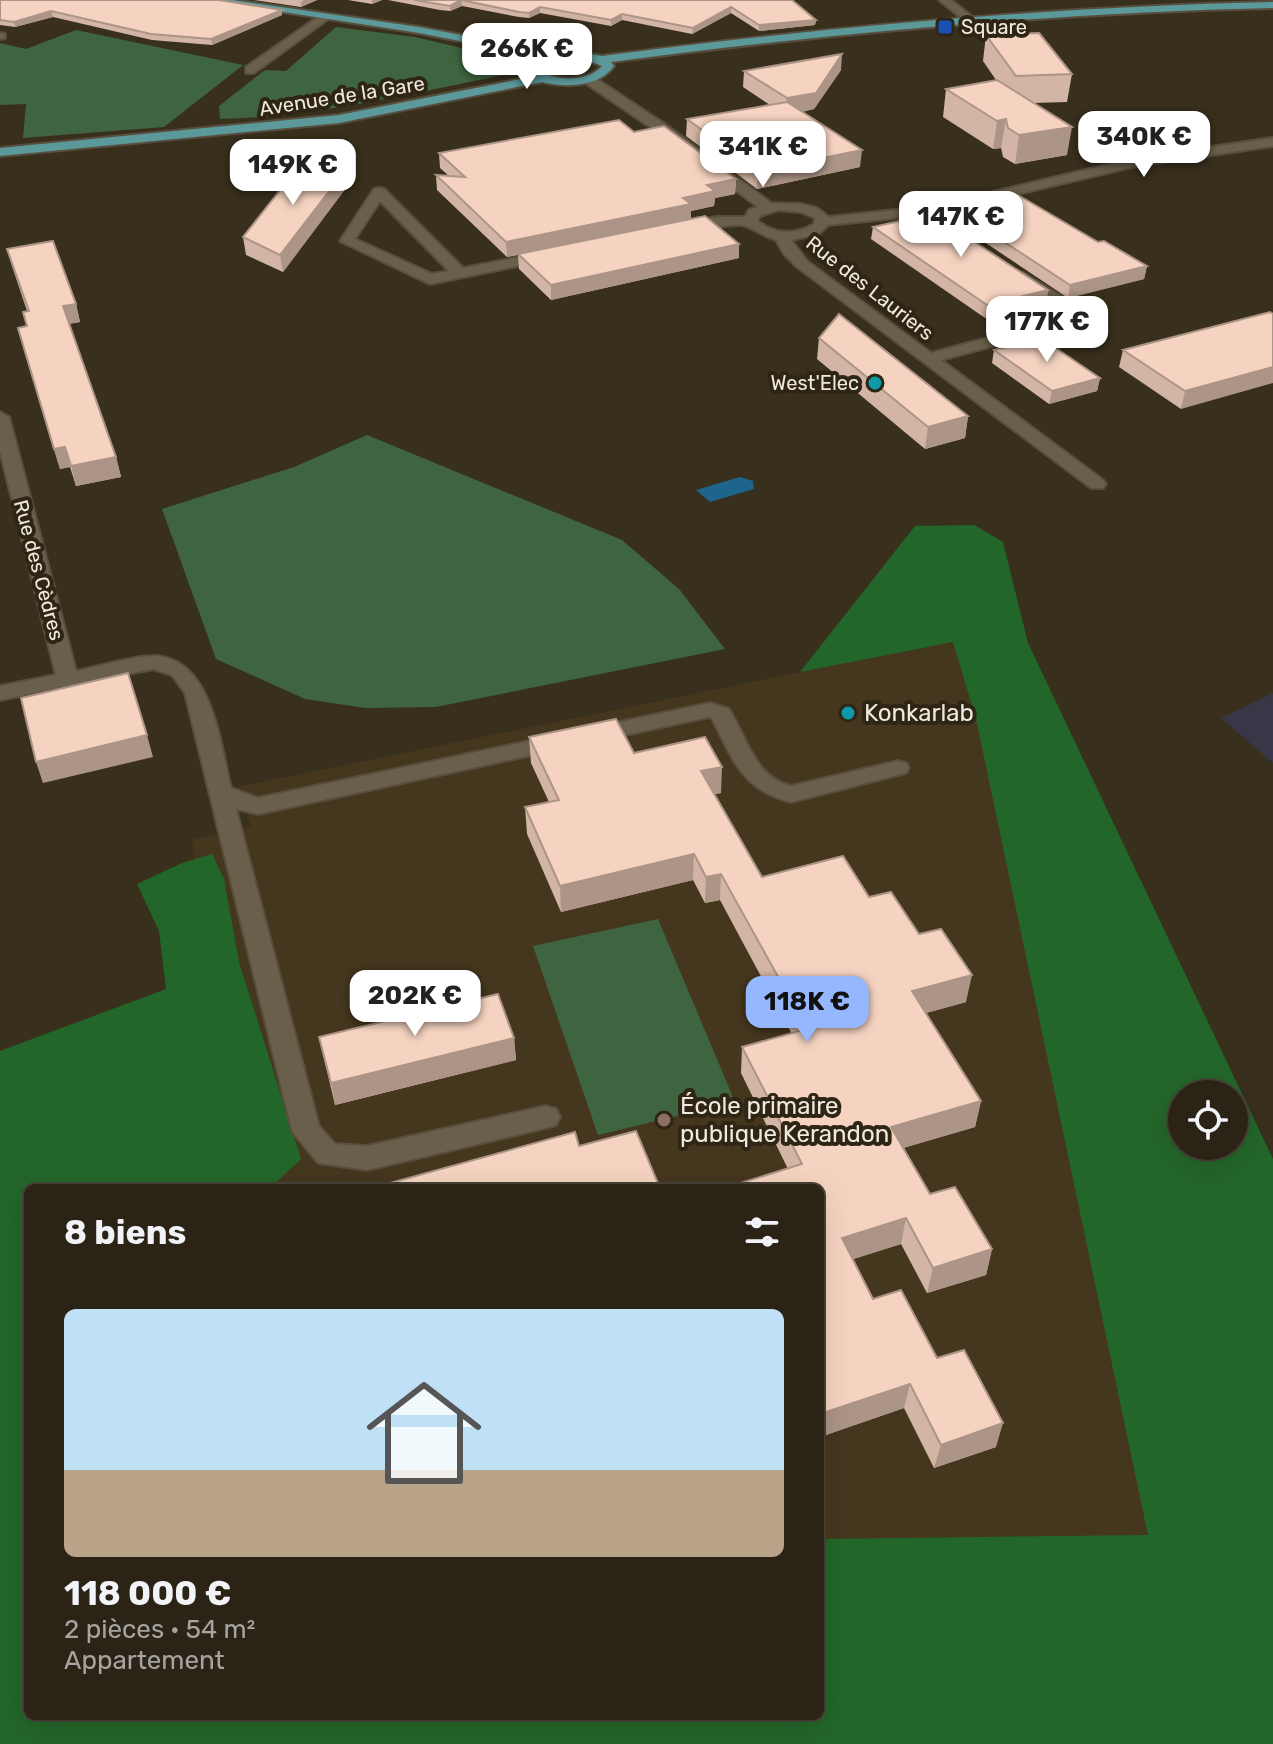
<!DOCTYPE html>
<html lang="fr">
<meta charset="utf-8">
<style>
body{margin:0;font-family:Rubik,sans-serif;background:#372f23;color:#f1f3f6;height:100vh;display:flex;flex-direction:column;font-size:30px;white-space:nowrap}
*{box-sizing:border-box;margin:0}
p{font-size:26px;color:#a6a4a1}
.icon{flex:none;width:44px;height:44px;fill:none;stroke:currentColor;stroke-width:2;stroke-linecap:round;stroke-linejoin:round}
.map{position:relative;flex:1;overflow:hidden}
.drawer{position:absolute;left:24px;top:1184px;width:800px;height:536px;display:flex;flex-direction:column;background:#2b2316;border-radius:12px;box-shadow:0 8px 32px #0002,0 0 0 2px #474035}
.drawer>*{flex:none}
.buttons{position:absolute;left:1168px;top:1080px;display:grid;gap:16px}
.buttons a{display:grid;place-items:center;width:80px;height:80px;border-radius:50%;background:#2b2316;box-shadow:0 8px 32px #0002,0 0 0 2px #474035;font-size:40px}
.price{position:absolute;translate:-50% -68px;padding:0 18px;border-radius:16px;background:#fff;color:#222;font-size:26px;line-height:52px;filter:drop-shadow(0 2px 4px #0008)}
.price::after{content:'';position:absolute;left:50%;top:48px;width:24px;height:18px;margin-left:-12px;background:inherit;clip-path:polygon(0 0,100% 0,50% 100%)}
.price.active{background:#94b7fd;color:#111}
ul{padding:0;list-style:none}
li{display:grid;align-content:center;gap:16px;height:424px;padding:0 40px}
li+li{border-top:2px solid #474035}
li span{display:grid;place-items:center;height:248px;border-radius:12px;color:#555}
li>.icon{margin-inline-start:auto}
span .icon{width:144px;height:144px;fill:#fffc;stroke-width:1}
li b{font-size:34px}
h2{display:flex;justify-content:space-between;align-items:center;height:96px;padding:0 40px;font-size:34px}
.map>svg:first-child{display:block}
</style>
<div class="map">
<svg width="1273" height="1744" viewBox="0 0 1273 1744">
<rect width="100%" height="100%" fill="#392f1d"/>
<polygon fill="#383647" points="1273,693 1273,763 1221,718"/>
<polygon fill="#45371e" points="953,641 1232,1572 820,1603 820,1188 246,1188 217,1052 192,840 251,826 237,787"/>
<g fill="#3e6540">
<path d="M336 27 415 37 512 60 508 74C413 93 318 117 220 119L219 106 265 70 286 71Z"/>
<polygon points="76,30 243,65 164,127 23,138 26,104 0,105 0,43 26,49"/>
<polygon points="367,435 622,540 679,589 725,649 436,707 365,708 305,699 216,659 162,509 294,467"/>
<polygon points="658,919 735,1102 598,1135 533,946"/>
</g>
<path fill="#23662a" fill-rule="evenodd" d="M974 525 1003 542 1028 643 1273 1159V1744H0V1051L166 989 159 931 137 884 182 863 212 854 224 879 239 962 301 1159 270 1188H28V1716H820V1539L1148 1535 976 719 953 642 800 672 915 526ZM1182 1094H1234V1146H1182Z"/>
<polygon fill="#1d658b" points="740,477 753,481 754,489 710,502 696,490"/>
<g fill="none" stroke-linecap="round" stroke-linejoin="round">
<defs>
<g id="minor">
<polygon points="939,0 951,0 975,19 965,21"/>
<polygon points="321,15 331,17 254,73 246,73 246,67"/>
<polygon points="0,33 5,34 5,38 0,39"/>
<path d="M584 76H592L669 127 771 203 801 204 817 208 829 217 934 206 1136 158 1273 138V146L1136 166 934 214 828 225 819 234 791 240 807 261 931 353 1070 316 1018 280 1016 277 1023 273 1089 314V320L941 360 1103 480 1106 484 1103 488H1091L797 267 784 254 776 240C764 237 751 226 741 225 719 224 696 234 676 231V225L716 217H745L749 210 758 207 659 133 584 82ZM778 210 801 212 815 218 814 224C796 235 773 235 757 220L760 216Z"/>
<path d="M379 188 384 189 463 268 551 251 558 255 551 259 430 284 340 241 374 189ZM380 201 449 271 432 274 355 239Z"/>
<path d="M0 412 9 417 76 671C98 667 135 655 156 656 213 660 220 745 231 788L258 798 710 703 729 709C746 736 755 778 791 786L898 761 906 763 909 768 906 773 791 802C742 790 733 760 712 718L709 717 258 814 236 809 319 1126 335 1144 367 1146 546 1106 556 1109 560 1117 556 1125 546 1128 367 1170 318 1163 292 1131 185 693 172 675 153 669 0 700V686L56 675 0 451Z"/>
</g>
<path id="major" d="M205 0H233L419 27 472 37 538 55 564 50 602 56C825 27 1048 7 1273 2V8C1051 13 831 33 611 62L614 66C599 87 566 88 542 82L339 123 0 156V148L339 115 531 77 523 67 530 60 470 43 419 33ZM554 58 584 59 602 66C588 83 549 82 536 67Z"/>
</defs>
<use href="#minor" stroke="#574e3e" stroke-width="4"/>
<use href="#major" stroke="#574e3e" stroke-width="4"/>
<use href="#minor" fill="#6a5f4b" fill-rule="evenodd"/>
<use href="#major" fill="#5c999b" fill-rule="evenodd"/>
</g>
<g fill="#d3b5a5">
<polygon points="0,0 282,15 212,45 152,40 53,17 15,27 0,25"/>
<polygon points="254,0 317,0 301,7"/>
<polygon points="348,0 382,0 372,4"/>
<polygon points="388,0 792,0 816,20 815,25 759,31 731,13 692,34 622,20 611,26 540,13 529,18 519,17 462,6 450,11 440,10"/>
<polygon points="986,35 1072,74 1067,102 1034,103 1067,155 1015,164 1003,157 1001,148 993,149 943,117 946,89 996,80 983,61"/>
<polygon points="841,70 814,109 802,112 860,167 757,189 686,136 687,119 770,105 743,87 744,71"/>
<polygon points="634,132 736,179 735,194 715,198 714,206 691,211 691,219 739,258 551,300 519,269 518,255 507,257 437,190 436,175 449,176 440,168 439,153"/>
<polygon points="349,184 283,272 246,255 243,237"/>
<polygon points="954,209 1098,242 1147,266 1144,279 1068,298 953,221"/>
<polygon points="873,227 1048,290 1046,303 985,318 871,239"/>
<polygon points="7,249 76,304 80,322 69,324 116,457 121,477 76,486 70,467 60,469 23,347 27,327 27,311 12,266"/>
<polygon points="1270,312 1181,409 1119,367 1123,350"/>
<polygon points="819,338 968,416 965,438 925,449 817,359"/>
<polygon points="994,350 1100,378 1097,391 1049,404 992,363"/>
<polygon points="529,737 634,753 721,793 715,794 762,877 869,897 919,934 966,1002 926,1013 981,1101 975,1127 903,1148 930,1194 992,1249 986,1275 927,1293 901,1244 853,1259 873,1299 937,1358 996,1447 934,1468 904,1408 820,1437 820,1188 734,1188 734,1185 788,1169 741,1073 742,1047 792,1034 720,900 705,903 693,880 561,912 527,834 525,807 549,802 531,763"/>
<polygon points="319,1037 514,1038 516,1060 335,1105"/>
</g>
<g fill="#ac9486">
<polygon points="304,0 317,0 301,7 301,2"/>
<polygon points="372,0 382,0 372,4"/>
<polygon points="461,0 462,6 450,11 450,6"/>
<polygon points="540,7 540,13 529,18 529,13"/>
<polygon points="731,7 731,13 692,34 693,28"/>
<polygon points="282,10 282,15 212,45 211,39"/>
<polygon points="51,11 53,17 15,27 14,22"/>
<polygon points="622,14 622,20 611,26 611,20"/>
<polygon points="816,20 815,25 759,31 759,25"/>
<polygon points="842,54 841,70 814,109 786,115 787,98"/>
<polygon points="1006,119 1001,148 993,149 997,121"/>
<polygon points="1072,127 1067,155 1015,164 1019,135"/>
<polygon points="862,150 860,167 757,189 758,171"/>
<polygon points="347,168 349,184 283,272 280,255"/>
<polygon points="736,179 735,194 715,198 714,206 691,211 691,219 507,257 506,242 683,198 707,185"/>
<polygon points="739,244 739,258 551,300 551,285"/>
<polygon points="1147,266 1144,279 1068,298 1070,285"/>
<polygon points="1048,290 1046,303 985,318 987,305"/>
<polygon points="76,304 80,322 67,324 63,306"/>
<polygon points="1273,367 1273,383 1181,409 1185,391"/>
<polygon points="1100,378 1097,391 1049,404 1052,391"/>
<polygon points="968,416 965,438 925,449 928,427"/>
<polygon points="65,447 70,467 60,469 54,449"/>
<polygon points="116,457 121,477 76,486 71,466"/>
<polygon points="147,735 153,757 43,783 36,762"/>
<polygon points="722,767 721,793 700,798 701,771"/>
<polygon points="694,854 693,880 561,912 560,886"/>
<polygon points="721,874 720,900 705,903 706,877"/>
<polygon points="972,975 966,1002 908,1018 912,991"/>
<polygon points="514,1038 516,1060 335,1105 331,1083"/>
<polygon points="981,1101 975,1127 886,1153 891,1127"/>
<polygon points="906,1218 901,1244 838,1264 842,1238"/>
<polygon points="992,1249 986,1275 927,1293 933,1268"/>
<polygon points="910,1384 904,1408 820,1437 820,1414"/>
<polygon points="1003,1423 996,1447 934,1468 941,1445"/>
</g>
<g fill="#f5d3c0" stroke="#ac9486" stroke-width="2">
<polygon points="0,0 219,0 282,10 211,39 151,34 51,11 14,22 0,20"/>
<polygon points="414,0 792,0 816,20 759,25 731,7 693,28 622,14 611,20 540,7 529,13 519,12 461,0 450,6"/>
<polygon points="1039,33 1072,74 1016,76 986,35"/>
<polygon points="842,54 816,93 787,98 744,71"/>
<polygon points="997,80 1072,127 1019,135 1008,128 1006,119 997,121 946,89"/>
<polygon points="787,102 862,150 758,171 687,119"/>
<polygon points="619,120 634,132 664,126 736,179 707,185 715,191 683,198 691,204 506,242 436,175 465,177 439,153"/>
<polygon points="300,165 347,168 280,255 243,237"/>
<polygon points="1018,195 1098,242 1104,241 1147,266 1070,285 954,209"/>
<polygon points="932,214 1048,290 987,305 873,227"/>
<polygon points="705,216 739,244 551,285 518,254"/>
<polygon points="53,241 76,304 63,306 116,457 71,466 65,447 54,449 18,328 27,326 23,312 29,311 7,249"/>
<polygon points="1270,312 1273,314 1273,367 1185,391 1123,350"/>
<polygon points="839,314 968,416 928,427 819,338"/>
<polygon points="1041,338 1100,378 1052,391 994,350"/>
<polygon points="128,673 147,735 36,762 21,698"/>
<polygon points="616,719 634,753 705,737 722,767 701,771 762,877 843,856 869,897 891,892 919,934 941,929 972,975 912,991 981,1101 891,1127 930,1194 955,1187 992,1249 933,1268 906,1218 842,1238 873,1299 901,1290 937,1358 964,1350 1003,1423 941,1445 910,1384 820,1414 820,1188 736,1188 734,1185 802,1164 742,1047 807,1029 721,874 706,877 694,854 560,886 525,807 559,800 529,737"/>
<polygon points="498,994 514,1038 331,1083 319,1037"/>
<polygon points="636,1131 660,1188 372,1188 575,1132 579,1146"/>
</g>
<rect fill="#1a4fb4" stroke="#2f2514" stroke-width="3" x="937" y="19" width="16" height="16" rx="4"/>
<g fill="#0f9aa8" stroke="#2f2514" stroke-width="3">
<circle cx="875" cy="383" r="8"/>
<circle cx="848" cy="713" r="8"/>
</g>
<circle fill="#8d6e63" stroke="#2f2514" stroke-width="3" cx="664" cy="1120" r="8"/>
<g text-anchor="middle" dominant-baseline="central" stroke-width="8" stroke-linejoin="round" paint-order="stroke">
<g font-size="20" fill="#f0e9de" stroke="#2f2514" text-anchor="start">
<text x="961" y="27">Square</text>
<text x="859" y="383" text-anchor="end">West'Elec</text>
</g>
<g font-size="20" fill="#f0e9de" stroke="#2f2514">
<text transform="translate(342 96) rotate(-9)">Avenue de la Gare</text>
<text transform="translate(870 288) rotate(38)">Rue des Lauriers</text>
<text transform="translate(39 570) rotate(75)">Rue des Cèdres</text>
</g>
<g font-size="24" fill="#f0e9de" stroke="#2f2514" text-anchor="start">
<text x="864" y="713">Konkarlab</text>
<text x="680" y="1106">École primaire<tspan x="680" dy="28">publique Kerandon</tspan></text>
</g>
</g>
</svg>
<div class="buttons">
<a><svg class="icon" aria-label="locate" viewBox="0 0 24 24"><circle cx="12" cy="12" r="6"/><path d="M12 2v4M12 18v4M2 12h4M18 12h4"/></svg></a>
</div>
<b class="price" style="left:527px;top:91px">266K €</b>
<b class="price" style="left:1144px;top:179px">340K €</b>
<b class="price" style="left:763px;top:189px">341K €</b>
<b class="price" style="left:293px;top:207px">149K €</b>
<b class="price" style="left:961px;top:259px">147K €</b>
<b class="price" style="left:1047px;top:364px">177K €</b>
<b class="price" style="left:415px;top:1038px">202K €</b>
<b class="price active" style="left:807px;top:1044px">118K €</b>
<section class="drawer">
<h2>8 biens<svg class="icon" aria-label="filters" viewBox="0 0 24 24"><path d="M4 7h16M4 17h16"/><circle cx="9" cy="7" r="2"/><circle cx="15" cy="17" r="2"/></svg></h2>
<ul>
<li><span style="background:linear-gradient(#bfe0f5 65%,#b9a48a 0)"><svg class="icon" aria-label="home" viewBox="0 0 24 24"><path d="M3 11l9-7 9 7M6 9v11h12V9"/></svg></span><div><b>118 000 €</b><p>2 pièces · 54 m²</p><p>Appartement</p></div></li>
</ul>
</section>
</div>
